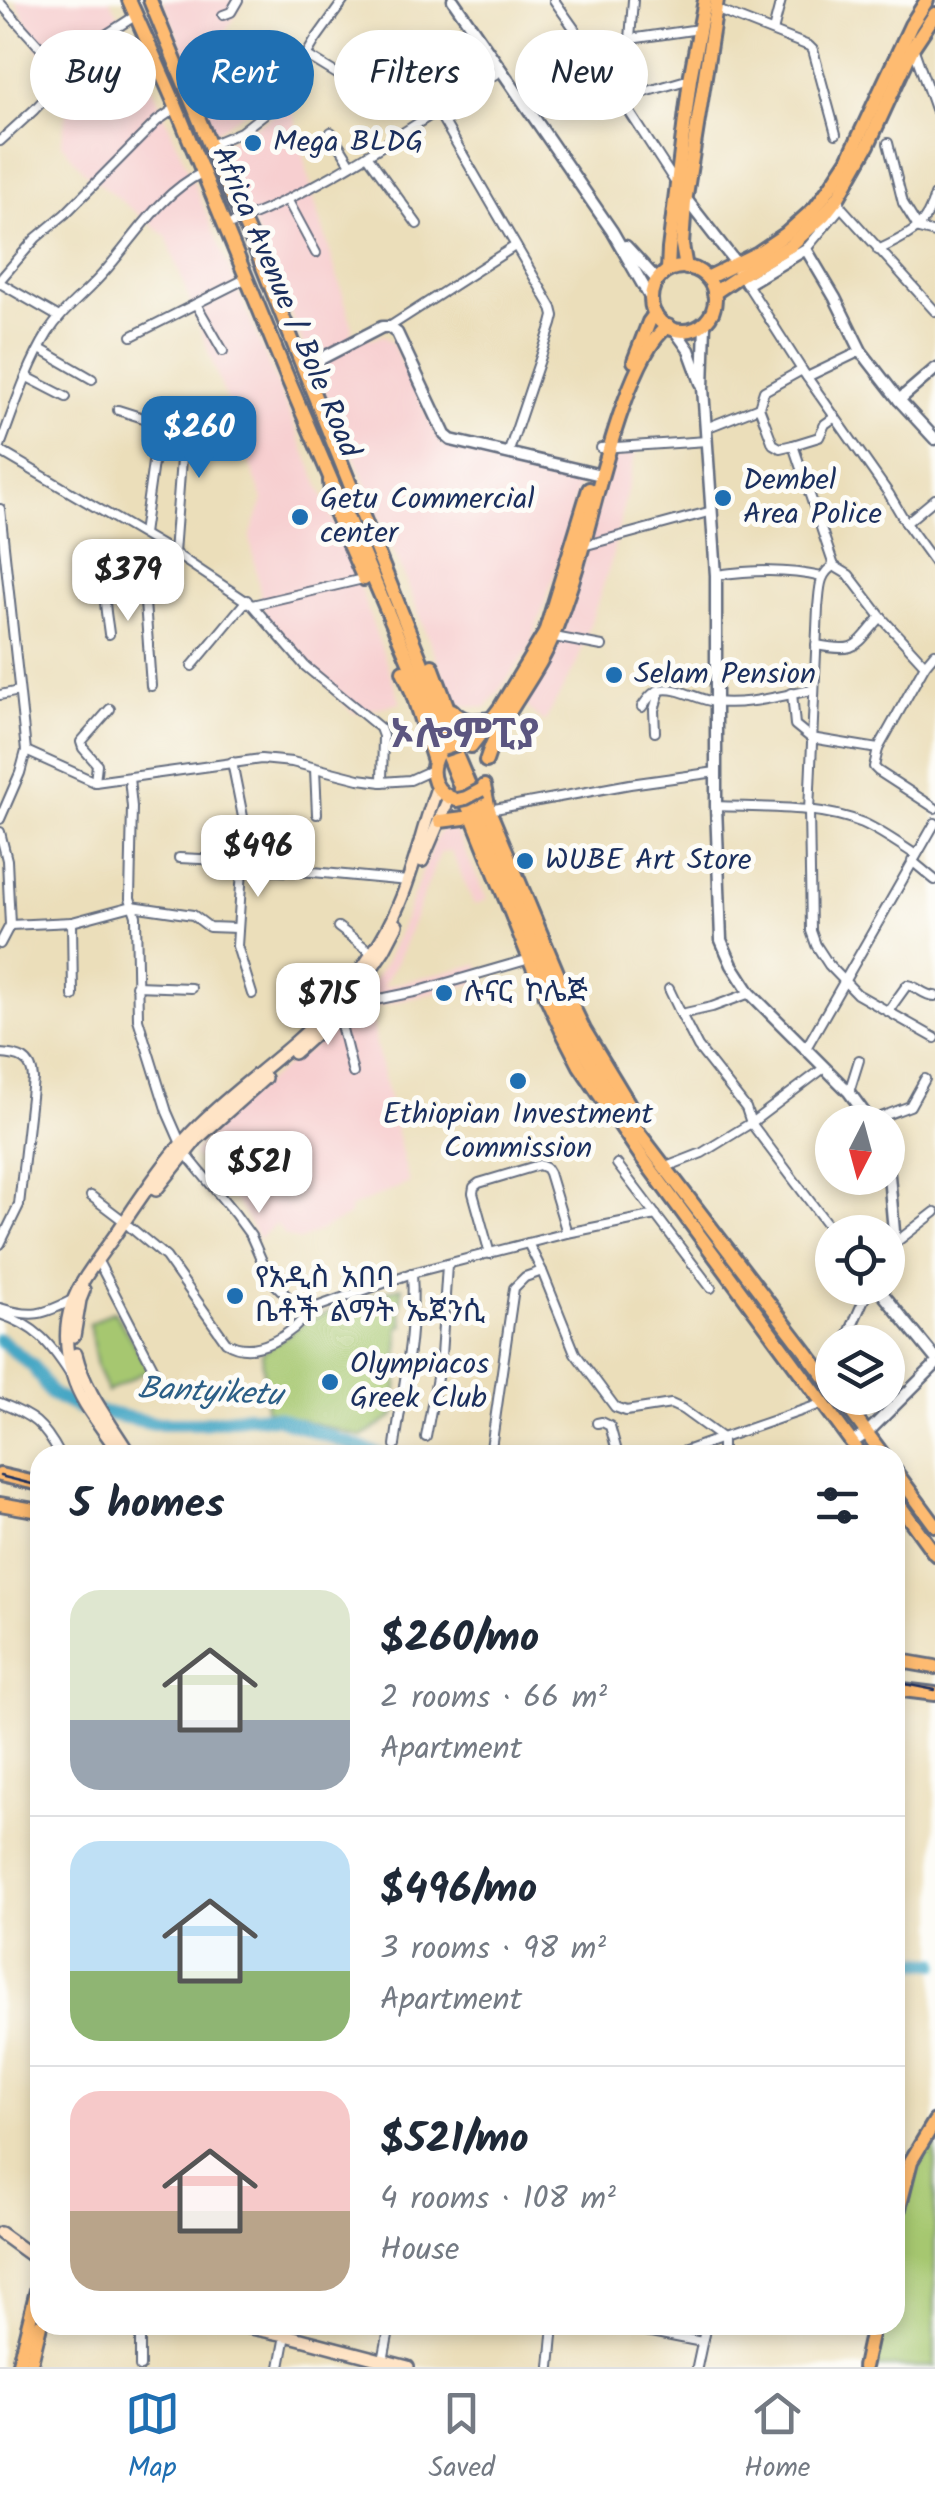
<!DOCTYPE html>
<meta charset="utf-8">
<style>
body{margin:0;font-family:Kalam,"Noto Sans Ethiopic",sans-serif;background:#f2f2f3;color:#1f2937;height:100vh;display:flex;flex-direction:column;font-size:38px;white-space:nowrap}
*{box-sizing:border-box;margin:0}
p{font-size:32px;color:#747a83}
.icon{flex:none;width:55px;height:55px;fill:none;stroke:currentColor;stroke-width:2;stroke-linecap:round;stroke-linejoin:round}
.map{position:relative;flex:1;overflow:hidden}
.details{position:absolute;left:30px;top:1445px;width:875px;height:890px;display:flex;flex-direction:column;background:#fff;border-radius:30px;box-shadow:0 5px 15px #0003}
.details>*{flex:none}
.guide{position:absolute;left:30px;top:30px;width:875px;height:90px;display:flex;gap:20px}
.needle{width:65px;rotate:186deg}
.fabs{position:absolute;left:815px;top:1105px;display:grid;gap:20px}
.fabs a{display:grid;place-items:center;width:90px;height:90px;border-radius:50%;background:#fff;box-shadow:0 5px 15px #0003;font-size:50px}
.price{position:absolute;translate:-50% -85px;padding:0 22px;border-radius:20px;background:#fff;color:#222;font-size:32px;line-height:65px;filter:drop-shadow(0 2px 5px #0008)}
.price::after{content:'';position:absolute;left:50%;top:60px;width:30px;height:22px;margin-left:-15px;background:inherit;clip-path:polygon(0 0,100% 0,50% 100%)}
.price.selected{background:#1f6fb2;color:#fff}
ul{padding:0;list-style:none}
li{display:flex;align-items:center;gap:30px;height:250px;padding:0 40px}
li+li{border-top:2px solid #e0e1e3}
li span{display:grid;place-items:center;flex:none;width:280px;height:200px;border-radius:30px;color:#555}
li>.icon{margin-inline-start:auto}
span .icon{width:120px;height:120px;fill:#fffc;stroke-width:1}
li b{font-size:42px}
h2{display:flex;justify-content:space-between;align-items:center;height:120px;padding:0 40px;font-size:42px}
.chip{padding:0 35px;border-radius:45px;background:#fff;box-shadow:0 5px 15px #0003;font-size:35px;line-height:90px}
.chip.selected{background:#1f6fb2;color:#fff}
.dock{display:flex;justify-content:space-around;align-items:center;height:140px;border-top:2px solid #e0e1e3;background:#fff;font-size:28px;color:#747a83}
.dock a{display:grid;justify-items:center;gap:5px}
.dock .selected{color:#1f6fb2}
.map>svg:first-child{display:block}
</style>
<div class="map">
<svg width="935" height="2367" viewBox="0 0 935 2367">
<rect width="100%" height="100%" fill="#fdfcf7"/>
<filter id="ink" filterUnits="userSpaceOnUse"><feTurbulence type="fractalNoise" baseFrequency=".01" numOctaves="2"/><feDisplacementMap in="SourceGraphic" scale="20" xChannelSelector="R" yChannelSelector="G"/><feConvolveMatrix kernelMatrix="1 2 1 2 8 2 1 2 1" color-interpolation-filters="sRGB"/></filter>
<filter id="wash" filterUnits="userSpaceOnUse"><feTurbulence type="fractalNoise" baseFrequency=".0048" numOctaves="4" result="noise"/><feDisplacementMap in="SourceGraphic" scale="40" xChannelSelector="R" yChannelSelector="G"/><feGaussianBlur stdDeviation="2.25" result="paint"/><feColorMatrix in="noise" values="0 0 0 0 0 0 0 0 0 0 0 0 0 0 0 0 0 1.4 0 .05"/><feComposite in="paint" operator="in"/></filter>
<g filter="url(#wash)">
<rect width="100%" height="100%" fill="#ebdeba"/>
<g fill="#f7cfd0">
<polygon points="16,0 110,0 130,35 185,162 349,558 401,703 353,713 264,615 250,537 263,500 166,236 83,171 61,143 67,112"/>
<polygon points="163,0 245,0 221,40 273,86 250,109 215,132"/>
<polygon points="290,100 314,199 353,328 350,334 373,339 383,335 393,344 441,444 581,477 554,576 529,650 486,708 454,704 401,568 342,428 309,359 220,145 266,120"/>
<polygon points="636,450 611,562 577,663 544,723 523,703 546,670 563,635 610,460"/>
<polygon points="448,827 456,831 487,899 474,905 451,851 440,853 398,961 382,987 478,964 485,981 374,1007 373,1021 376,1044 409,1183 350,1208 349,1216 299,1241 284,1235 276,1224 259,1239 240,1208 215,1176 192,1154 236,1107 282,1069 317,1044 348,1014 364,993 384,965 405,919 432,845 441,830"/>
</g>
<g fill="#a6c76f" stroke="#607b66" stroke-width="2.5">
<polygon points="402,1287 400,1312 404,1325 399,1327 396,1413 393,1413 393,1417 362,1437 266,1410 262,1353 308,1320 371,1295"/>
<polygon points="114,1311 149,1369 107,1392 97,1367 89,1324"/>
<path d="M935 2138V2367H872L881 2325H895C895 2304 893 2281 895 2260 899 2222 913 2169 935 2138Z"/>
</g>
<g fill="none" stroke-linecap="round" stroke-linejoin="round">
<g stroke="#46a7c5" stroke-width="14">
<polyline points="0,1340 33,1366 51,1394 77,1407 154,1423 203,1423 247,1416 278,1418 380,1455"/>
<polyline points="895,1960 935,1963"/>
</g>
</g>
</g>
<g filter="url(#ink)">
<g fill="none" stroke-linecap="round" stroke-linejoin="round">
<defs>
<g id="minor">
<polyline points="554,0 590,51 677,185"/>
<polyline points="633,0 630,39 699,29"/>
<polyline points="0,3 65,75"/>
<polyline points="715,9 809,46 813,50 836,134"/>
<polyline points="223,15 231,12 238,0"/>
<polyline points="773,31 781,0"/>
<polyline points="913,47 935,109"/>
<polyline points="401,48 552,308 554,316 552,324 508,454"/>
<polyline points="590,51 630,39"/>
<polyline points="306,55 350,82"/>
<polyline points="621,99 690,79"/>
<polyline points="331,132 351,164"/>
<polyline points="0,141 34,110 104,36 135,16"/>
<polyline points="888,143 903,203 919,229 935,233"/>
<polyline points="210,145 241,132 264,114 286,89 316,39 344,0"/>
<polyline points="367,155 417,224"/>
<polyline points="839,196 841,207 935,311"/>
<polyline points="288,201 316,253"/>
<path d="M226 226C326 189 412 125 502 70"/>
<polyline points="806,249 841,207"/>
<path d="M878 250C908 235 925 231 935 195"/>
<polyline points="0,280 36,238 65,214 157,121 176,108"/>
<polyline points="0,283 59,317"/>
<polyline points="747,284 802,370 889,494 906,523 935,563"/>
<polyline points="196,304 223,351"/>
<polyline points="389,327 515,246"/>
<polyline points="132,336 247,278"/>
<polyline points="40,349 92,379"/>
<polyline points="27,377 66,397"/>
<polyline points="807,377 861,351"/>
<polyline points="759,407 764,391 802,370"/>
<polyline points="118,410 156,422 158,427 143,534"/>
<polyline points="706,428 759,407 773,444 780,448 793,445 834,566 849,575 881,617 925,665 935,653"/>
<polyline points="793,445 819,437 825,424 835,417"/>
<path d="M0 446C14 409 27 367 48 333 60 313 79 299 95 282 130 247 156 195 202 173"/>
<polyline points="601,448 707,441"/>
<polyline points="0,451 174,553 252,605 363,579"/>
<polyline points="0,509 26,751 20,773 0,819"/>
<polyline points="906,523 935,499"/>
<polyline points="583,546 712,511"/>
<polyline points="174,553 185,406"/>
<polyline points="142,560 151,686"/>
<path d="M834 566C818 573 820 593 818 607L809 811 811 931 816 945 829 965 857 994 935 1038"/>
<path d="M716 575C753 570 786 569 822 577"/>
<polyline points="252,605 305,666 380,728 383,736 382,782"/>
<path d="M109 634C106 607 95 575 127 561 139 556 130 561 143 559 151 558 158 552 164 547"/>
<polyline points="549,636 602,646"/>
<path d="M816 645C859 653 854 647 881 617"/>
<polyline points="925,665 878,749 874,767 878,771 935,808"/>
<polyline points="192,666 247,600"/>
<polyline points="792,693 795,725 811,738 878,749"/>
<polyline points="0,695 19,691"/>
<path d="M642 707C646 701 652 692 660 690 677 686 698 700 715 702 746 706 782 695 813 690"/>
<polyline points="655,732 654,710 660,690"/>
<polyline points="26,751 95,782 261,759 292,762 359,779 382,782 410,780 432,770"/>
<polyline points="232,762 245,827 242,870 313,872 408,881"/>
<polyline points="315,769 317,814"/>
<polyline points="129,778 132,807 130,898 136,916 138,1019 167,1112 185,1153 235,1214 251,1236 265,1268 275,1284 292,1301 311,1309"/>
<polyline points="95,782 97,764 83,748 81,742 110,709"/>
<path d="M716 806C762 808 819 805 863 823 881 831 899 844 916 855"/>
<polyline points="489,810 630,784 716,772"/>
<polyline points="0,832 7,860 10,925 0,944"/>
<polyline points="179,858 243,861"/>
<polyline points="912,861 935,880"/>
<polyline points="242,870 237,946 252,994"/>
<polyline points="72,922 73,996"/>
<polyline points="10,925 72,922 132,906 193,915 209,927 237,928"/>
<polyline points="338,927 372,953"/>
<polyline points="136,986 191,988"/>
<polyline points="669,989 681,1014"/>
<polyline points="750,993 712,1007 681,1014 698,1047 746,1108 751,1123 833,1232"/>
<polyline points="346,1006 419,991 523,961"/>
<path d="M889 1010 907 985C918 986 923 996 935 996"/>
<polyline points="338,1013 353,1073"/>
<polyline points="805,1050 935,823"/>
<path d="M0 1054C19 1055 32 1058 33 1079L19 1205 0 1244"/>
<polyline points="849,1092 859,1060"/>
<polyline points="870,1121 910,1106 925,1079"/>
<polyline points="617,1164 711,1288"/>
<polyline points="666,1167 702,1153 751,1123 824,1068"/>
<polyline points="91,1196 124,1221"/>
<path d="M130 1227 166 1257 226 1342C255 1360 294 1334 311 1309L412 1273 567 1233 656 1215"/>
<polyline points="895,1243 935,1212"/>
<polyline points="490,1254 473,1193 474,1187 479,1183 539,1165 546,1168 549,1173 567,1233"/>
<polyline points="100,1265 161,1383"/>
<polyline points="542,1271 575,1353 615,1407 626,1411 671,1404 682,1409 722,1438 674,1455"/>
<path d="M0 1308C32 1318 43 1315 72 1300"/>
<path d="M0 1314C36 1326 50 1343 70 1374"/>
<polyline points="845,1342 869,1288"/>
<path d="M0 1403C33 1416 43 1423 60 1455"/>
<polyline points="597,1423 602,1422 610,1426 618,1455"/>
<polyline points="426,1437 441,1356 447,1265"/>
<path d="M395 1445C403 1387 416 1331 412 1273"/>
<polyline points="490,1455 514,1288 525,1277 542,1271 528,1243"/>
<polyline points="722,1455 722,1438 824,1403"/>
<polyline points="140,2325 140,2367"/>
<polyline points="615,2325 702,2342"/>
<polyline points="383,2361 390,2325"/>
<polyline points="280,2367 286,2335"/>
<polyline points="550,2367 554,2325"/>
<polyline points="697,2367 706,2325"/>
</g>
<g id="tertiary">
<polyline points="453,0 612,231 651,299"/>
<polyline points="686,199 735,262 747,284 806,249 835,298 861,351 899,400 935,439"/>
<polyline points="626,246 657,280"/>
<polyline points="705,324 703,388 716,575 716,806 721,940 732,965 750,993 849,1092 871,1122"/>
<polyline points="674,329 689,350 701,383"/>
<polyline points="303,368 382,327 389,327 397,333 445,435 451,440 601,475"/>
<polyline points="899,400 935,369"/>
<polyline points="888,1164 895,1243 888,1256"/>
<polyline points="878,1288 935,1358"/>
<polyline points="853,1442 867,1433 935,1365"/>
</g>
<g id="secondary">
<polyline points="422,861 449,798"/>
<polyline points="294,1053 346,1006 384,950 397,925"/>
<polyline points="156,1190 197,1139 265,1078"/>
<polyline points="74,1336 80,1300 84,1290"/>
<path d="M76 1354C85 1392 110 1422 130 1455"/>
<path d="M120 1455C105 1430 81 1405 73 1377 54 1314 78 1286 113 1238 141 1198 166 1157 201 1123 243 1082 293 1050 332 1006 358 976 384 941 399 904 415 867 423 826 437 788"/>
<polyline points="0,2233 40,2262"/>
<polyline points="236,2325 286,2335 408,2367"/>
</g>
<g id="primary">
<polyline points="129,0 172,97 288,379 424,697 535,972 563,1033 580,1066 641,1156 861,1455"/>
<polyline points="150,0 219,168 254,245 425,671 444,725"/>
<circle cx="683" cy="299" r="32"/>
<polyline points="686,268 682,245 685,202 717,0"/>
<polyline points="668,270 669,249 690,79 705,0"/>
<polyline points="707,278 758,253 786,234 815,208 829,189 848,160 911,25 927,0"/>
<polyline points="714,293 742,274 790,246 824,215 839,196 868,145 913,47 935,14"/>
<polyline points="634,361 649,322 655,314"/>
<polyline points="330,481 332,506 364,579"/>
<polyline points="432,666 461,743"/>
<polyline points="403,671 412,692 434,761"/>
<path d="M452 710C463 723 475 721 491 719"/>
<polyline points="471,746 500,708 545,633 589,489"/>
<path d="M453 748C505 865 544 988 612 1098L832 1386"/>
<path d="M437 755C427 775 435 794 457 800"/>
<path d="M486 761C500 715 537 678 554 633 565 604 575 575 583 545 597 496 628 354 668 326"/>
<polyline points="484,786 489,810 561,982 584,1030 635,1114"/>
<polyline points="440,821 464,818"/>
<polyline points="841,1398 883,1455"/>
<polyline points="895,1471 935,1525"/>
<polyline points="0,1475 40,1484"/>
<polyline points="895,1499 935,1554"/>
<polyline points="0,1504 40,1511"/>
<polyline points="895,1660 935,1667"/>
<polyline points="895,1689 935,1694"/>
<polyline points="895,2224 911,2161 935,2121"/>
<polyline points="18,2367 40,2278"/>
<polyline points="30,2367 40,2325"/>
<polyline points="864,2367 873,2325"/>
</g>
</defs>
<use href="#minor" stroke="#646c7e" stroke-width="12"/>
<use href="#tertiary" stroke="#646c7e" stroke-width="15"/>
<use href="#secondary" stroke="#646c7e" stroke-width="16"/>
<use href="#primary" stroke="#646c7e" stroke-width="18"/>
<use href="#minor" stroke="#fff" stroke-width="8"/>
<use href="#tertiary" stroke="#fff" stroke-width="10"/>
<use href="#secondary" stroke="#ffe4c6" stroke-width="11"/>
<use href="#primary" stroke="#febb71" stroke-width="12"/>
<g stroke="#1b2f5e" stroke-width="2.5">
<polyline points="0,1476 40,1486"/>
<polyline points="895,1682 935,1690"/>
</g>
<defs>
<g id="primary-bridge">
<polyline points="442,749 457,744"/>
<polyline points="457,800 466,798 481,790"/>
</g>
</defs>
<use href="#primary-bridge" stroke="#646c7e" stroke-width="18" stroke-linecap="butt"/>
<use href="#primary-bridge" stroke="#febb71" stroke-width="12"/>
</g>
</g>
<g fill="#1f6fb2" stroke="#fdfcf7" stroke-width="4">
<circle cx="253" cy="143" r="10"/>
<circle cx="723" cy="498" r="10"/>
<circle cx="300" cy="517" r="10"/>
<circle cx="614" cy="675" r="10"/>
<circle cx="525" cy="861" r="10"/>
<circle cx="444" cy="993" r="10"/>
<circle cx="518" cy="1081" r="10"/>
<circle cx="235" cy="1296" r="10"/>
<circle cx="330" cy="1382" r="10"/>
</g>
<g text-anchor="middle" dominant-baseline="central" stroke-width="10" stroke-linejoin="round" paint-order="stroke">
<g font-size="30" fill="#1b2f5e" stroke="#fdfcf7" text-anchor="start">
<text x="273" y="143">Mega BLDG</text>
<text x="743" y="481">Dembel<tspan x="743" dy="34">Area Police</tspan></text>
<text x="320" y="500">Getu Commercial<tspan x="320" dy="34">center</tspan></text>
<text x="634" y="675">Selam Pension</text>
<text x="545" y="861">WUBE Art Store</text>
<text x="464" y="993">ሉናር ኮሌጅ</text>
<text x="518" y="1115" text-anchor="middle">Ethiopian Investment<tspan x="518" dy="34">Commission</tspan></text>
<text x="255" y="1279">የአዲስ አበባ<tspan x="255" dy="34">ቤቶች ልማት ኤጀንሲ</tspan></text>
<text x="350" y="1365">Olympiacos<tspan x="350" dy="34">Greek Club</tspan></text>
</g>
<g font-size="30" fill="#1b2f5e" stroke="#fdfcf7">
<text transform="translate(285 302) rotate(67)">Africa Avenue / Bole Road</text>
</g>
<g font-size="32" font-style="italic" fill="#2c5f87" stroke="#fdfcf7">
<text transform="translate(210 1393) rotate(3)">Bantyiketu</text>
</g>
<g font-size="40" font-weight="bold" fill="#5c5680" stroke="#fdfcf7">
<text x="465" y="736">ኦሎምፒያ</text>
</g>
</g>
</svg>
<div class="fabs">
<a><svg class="needle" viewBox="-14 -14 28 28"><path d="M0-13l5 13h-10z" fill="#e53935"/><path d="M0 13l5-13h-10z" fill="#747a83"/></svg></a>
<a><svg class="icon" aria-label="locate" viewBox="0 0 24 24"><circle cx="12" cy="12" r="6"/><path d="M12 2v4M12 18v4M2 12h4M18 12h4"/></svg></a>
<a><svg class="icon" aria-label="layers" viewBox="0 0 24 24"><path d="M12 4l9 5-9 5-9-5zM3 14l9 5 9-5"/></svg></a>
</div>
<b class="price selected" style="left:199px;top:481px">$260</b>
<b class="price" style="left:128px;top:624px">$379</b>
<b class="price" style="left:258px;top:900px">$496</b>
<b class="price" style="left:328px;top:1048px">$715</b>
<b class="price" style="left:259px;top:1216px">$521</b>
<div class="guide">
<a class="chip">Buy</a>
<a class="chip selected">Rent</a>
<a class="chip">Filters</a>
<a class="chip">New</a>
</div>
<section class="details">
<h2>5 homes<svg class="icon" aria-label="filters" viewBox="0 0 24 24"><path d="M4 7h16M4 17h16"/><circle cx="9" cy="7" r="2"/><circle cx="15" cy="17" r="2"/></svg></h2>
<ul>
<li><span style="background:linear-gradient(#dfe7d0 65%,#9aa5b1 0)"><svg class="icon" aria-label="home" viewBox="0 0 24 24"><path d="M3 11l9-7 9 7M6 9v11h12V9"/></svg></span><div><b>$260/mo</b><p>2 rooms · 66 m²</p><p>Apartment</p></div></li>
<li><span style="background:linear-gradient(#bfe0f5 65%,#8fb573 0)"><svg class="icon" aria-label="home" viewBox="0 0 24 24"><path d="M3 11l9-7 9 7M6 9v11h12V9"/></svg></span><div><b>$496/mo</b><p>3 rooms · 98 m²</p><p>Apartment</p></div></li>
<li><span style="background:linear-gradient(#f6c9c9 60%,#b9a48a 0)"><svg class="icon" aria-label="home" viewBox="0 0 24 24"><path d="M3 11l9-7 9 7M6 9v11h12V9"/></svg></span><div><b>$521/mo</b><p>4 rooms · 108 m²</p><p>House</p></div></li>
</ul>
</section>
</div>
<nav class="dock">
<a class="selected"><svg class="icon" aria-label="map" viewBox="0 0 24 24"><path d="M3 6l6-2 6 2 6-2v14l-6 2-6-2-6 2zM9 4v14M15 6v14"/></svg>Map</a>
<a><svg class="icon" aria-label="saved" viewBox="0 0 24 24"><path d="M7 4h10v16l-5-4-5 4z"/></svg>Saved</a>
<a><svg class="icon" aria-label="home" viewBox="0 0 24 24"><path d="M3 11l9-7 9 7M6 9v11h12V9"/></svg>Home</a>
</nav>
